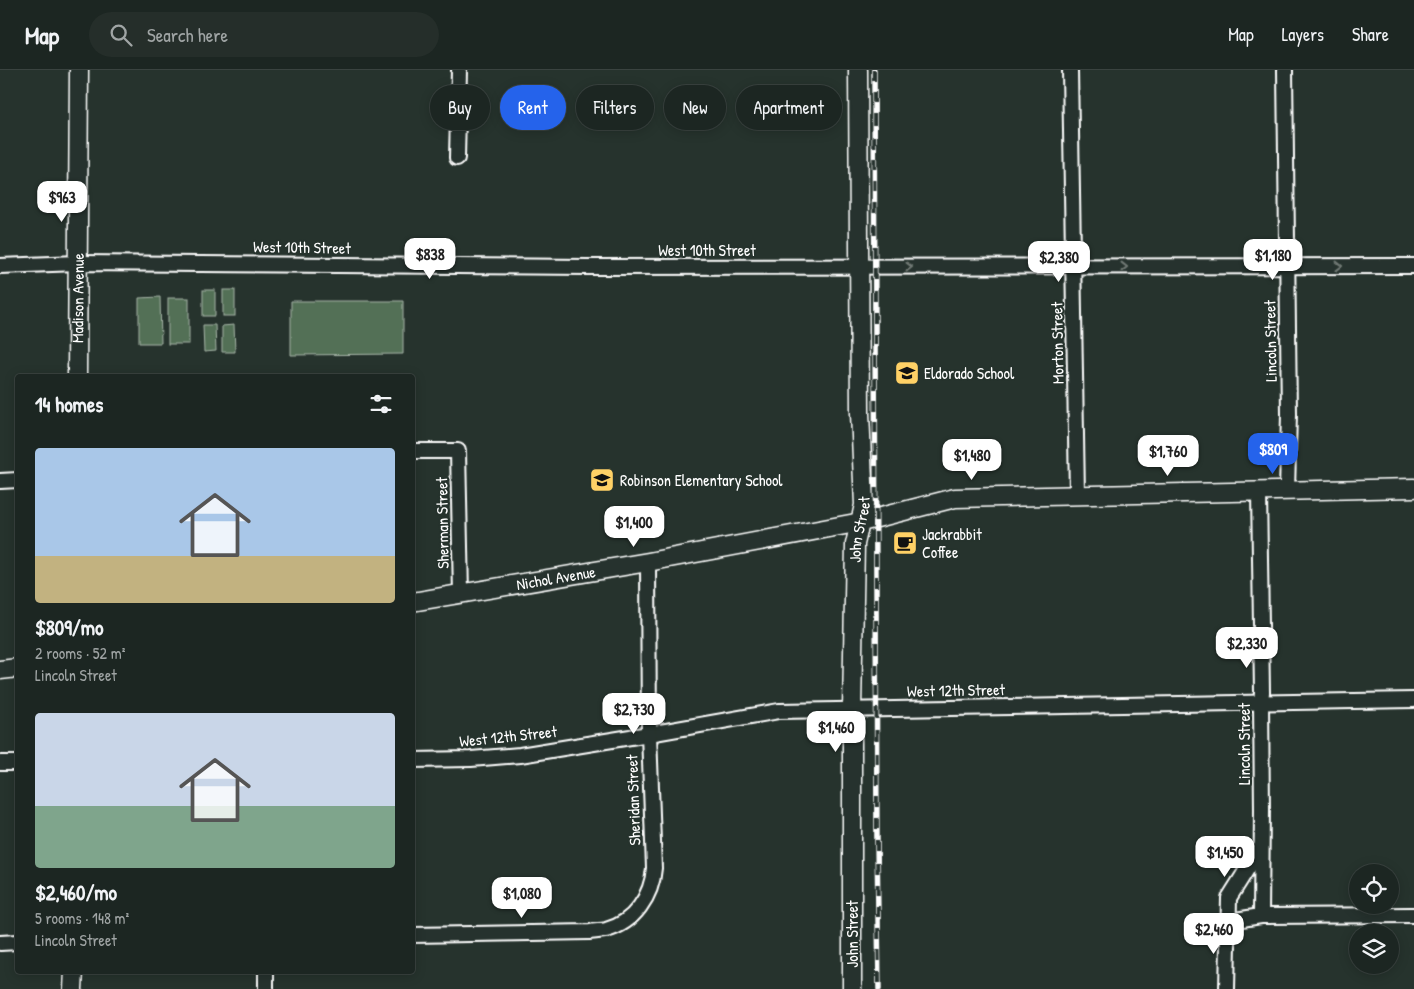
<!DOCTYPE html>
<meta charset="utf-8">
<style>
body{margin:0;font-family:"Patrick Hand",sans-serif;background:#252e2a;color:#f1f3f6;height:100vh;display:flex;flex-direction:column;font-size:19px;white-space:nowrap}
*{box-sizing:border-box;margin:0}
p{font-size:16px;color:#a0a5a5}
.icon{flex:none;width:28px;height:28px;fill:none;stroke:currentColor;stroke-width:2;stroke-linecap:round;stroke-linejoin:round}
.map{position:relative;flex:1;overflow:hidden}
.sheet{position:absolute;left:15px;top:304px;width:400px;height:600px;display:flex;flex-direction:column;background:#1c2622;border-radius:5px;box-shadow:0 2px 12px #0003,0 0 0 1px #3a4340}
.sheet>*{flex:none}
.banner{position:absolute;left:430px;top:15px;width:475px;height:45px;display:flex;gap:10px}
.controls{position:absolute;left:1349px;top:794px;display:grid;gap:10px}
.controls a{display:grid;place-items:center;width:50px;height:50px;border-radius:50%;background:#1c2622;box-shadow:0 2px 12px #0003,0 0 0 1px #3a4340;font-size:25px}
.price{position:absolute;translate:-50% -42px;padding:0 11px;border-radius:10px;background:#fff;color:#222;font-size:16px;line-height:32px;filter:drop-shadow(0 1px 2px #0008)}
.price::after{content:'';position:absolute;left:50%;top:30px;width:15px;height:11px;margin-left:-8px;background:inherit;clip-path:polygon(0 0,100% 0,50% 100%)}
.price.current{background:#2563eb;color:#fff}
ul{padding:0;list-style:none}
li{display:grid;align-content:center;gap:10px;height:265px;padding:0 20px}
li span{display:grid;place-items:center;height:155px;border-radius:5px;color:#555}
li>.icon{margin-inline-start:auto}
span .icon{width:90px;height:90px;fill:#fffc;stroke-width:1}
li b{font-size:21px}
h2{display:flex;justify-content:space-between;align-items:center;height:60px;padding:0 20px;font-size:21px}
.pill{padding:0 18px;border-radius:22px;background:#1c2622;box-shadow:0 2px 12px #0003,0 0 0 1px #3a4340;font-size:18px;line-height:45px}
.pill.current{background:#2563eb;color:#fff}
header{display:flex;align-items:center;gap:30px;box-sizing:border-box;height:70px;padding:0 25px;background:#1c2622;border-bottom:1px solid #3a4340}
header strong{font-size:24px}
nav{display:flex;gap:28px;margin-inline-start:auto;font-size:18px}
.search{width:350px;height:45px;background:#252e2a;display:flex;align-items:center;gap:12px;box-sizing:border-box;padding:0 18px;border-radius:28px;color:#a0a5a5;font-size:19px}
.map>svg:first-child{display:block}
</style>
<header>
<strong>Map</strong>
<div class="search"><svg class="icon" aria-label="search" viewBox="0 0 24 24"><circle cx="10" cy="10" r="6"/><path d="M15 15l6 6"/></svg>Search here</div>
<nav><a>Map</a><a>Layers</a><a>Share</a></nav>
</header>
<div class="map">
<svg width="1414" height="919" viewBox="0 0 1414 919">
<rect width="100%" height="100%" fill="#26332d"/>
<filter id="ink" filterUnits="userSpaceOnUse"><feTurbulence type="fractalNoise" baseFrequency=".02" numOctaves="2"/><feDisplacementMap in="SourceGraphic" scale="10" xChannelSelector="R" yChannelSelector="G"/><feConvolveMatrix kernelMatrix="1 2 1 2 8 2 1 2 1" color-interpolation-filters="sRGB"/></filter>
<g filter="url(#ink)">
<g fill="#536f56" stroke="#a9b7aa">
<rect x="203" y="220" width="12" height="26"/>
<rect x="223" y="220" width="12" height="26"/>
<polygon points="160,227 161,273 139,273 139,228"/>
<rect x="168" y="228" width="21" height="46"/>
<polygon points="291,231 403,231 403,284 291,285"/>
<polygon points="203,255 215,255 216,281 204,282"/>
<polygon points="234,255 235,282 222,282 222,256"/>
</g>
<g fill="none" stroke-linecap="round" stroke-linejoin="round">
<defs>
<g id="minor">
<polyline points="1070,0 1077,425"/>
<polyline points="1285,0 1289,344 1287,421"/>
<polyline points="457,88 459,0"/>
<polyline points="0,196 78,193 588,197 1414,196"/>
<polyline points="412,381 458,381 461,524"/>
<polyline points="0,411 18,410"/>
<polyline points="1259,422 1262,622 1261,632 1262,739 1261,846"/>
<polyline points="412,690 471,689 520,685 649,664 779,641 1414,630"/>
<polyline points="0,693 18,693"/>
<polyline points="1229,851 1261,846 1414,845"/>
<path d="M412 865 590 862C595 861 601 861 606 860 634 853 652 826 654 798L649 664 648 492"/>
<polyline points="0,873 18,872"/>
<polyline points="266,919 266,901"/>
<polyline points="1227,919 1229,828 1261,777"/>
</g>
<g id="tertiary">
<path id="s1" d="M77 306 79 0"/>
<path id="s2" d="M412 532 648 492 861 452 955 428 1414 418"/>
<polyline points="0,600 18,598"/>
<polyline points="73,919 74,901"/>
<path id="s3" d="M852 919V639L855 474 864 435 860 343 858 0"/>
</g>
</defs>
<use href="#minor" stroke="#fff" stroke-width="18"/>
<use href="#tertiary" stroke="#fff" stroke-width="21"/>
<use href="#minor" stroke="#26332d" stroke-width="14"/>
<use href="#tertiary" stroke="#26332d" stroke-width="18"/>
<defs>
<polyline id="rail" points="874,0 877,771 879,919"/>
</defs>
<use href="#rail" stroke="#fff" stroke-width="5.5"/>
<use href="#rail" stroke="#26332d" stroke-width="4" stroke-dasharray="11" stroke-linecap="butt"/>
</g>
<defs><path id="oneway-chevron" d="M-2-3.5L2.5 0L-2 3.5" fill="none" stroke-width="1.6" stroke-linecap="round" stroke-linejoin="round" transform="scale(1.25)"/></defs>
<g stroke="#727a76">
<use href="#oneway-chevron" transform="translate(1339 196)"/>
<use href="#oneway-chevron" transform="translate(909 197)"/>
<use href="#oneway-chevron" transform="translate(1124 197)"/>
</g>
</g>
<defs>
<symbol id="school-square" viewBox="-11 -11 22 22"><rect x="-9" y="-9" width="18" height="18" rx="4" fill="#ffd166" stroke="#26332d"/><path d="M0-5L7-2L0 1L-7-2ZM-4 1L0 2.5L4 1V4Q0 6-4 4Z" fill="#111"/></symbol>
<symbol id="cafe-square" viewBox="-11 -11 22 22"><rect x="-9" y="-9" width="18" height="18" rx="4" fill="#ffd166" stroke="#26332d"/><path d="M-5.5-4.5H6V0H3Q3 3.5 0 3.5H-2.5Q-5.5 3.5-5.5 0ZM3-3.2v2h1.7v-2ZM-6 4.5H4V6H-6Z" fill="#111"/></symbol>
</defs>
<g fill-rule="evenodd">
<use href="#school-square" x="893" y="289" width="28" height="28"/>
<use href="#school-square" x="588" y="396" width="28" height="28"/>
<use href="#cafe-square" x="891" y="459" width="28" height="28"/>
</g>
<g text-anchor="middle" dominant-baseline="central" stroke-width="4" stroke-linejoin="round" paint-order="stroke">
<g font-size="16" fill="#fff" stroke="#26332d">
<text transform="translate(302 177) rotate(1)">West 10th Street</text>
<text x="707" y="180">West 10th Street</text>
<text stroke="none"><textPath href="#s1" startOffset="78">Madison Avenue</textPath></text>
<text transform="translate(1270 271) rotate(-91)">Lincoln Street</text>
<text transform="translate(1057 273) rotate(-91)">Morton Street</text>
<text transform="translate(442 453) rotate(-91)">Sherman Street</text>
<text stroke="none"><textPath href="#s3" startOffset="460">John Street</textPath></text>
<text stroke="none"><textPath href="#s2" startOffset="146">Nichol Avenue</textPath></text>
<text transform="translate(956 620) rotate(-1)">West 12th Street</text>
<text transform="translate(508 666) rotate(-6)">West 12th Street</text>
<text transform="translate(1244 674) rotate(-90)">Lincoln Street</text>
<text transform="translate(633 730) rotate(-92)">Sheridan Street</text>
<text transform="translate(852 864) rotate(-90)">John Street</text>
</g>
<g font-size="16" fill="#fff" stroke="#26332d" text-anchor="start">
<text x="924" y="303">Eldorado School</text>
<text x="620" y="410">Robinson Elementary School</text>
<text x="922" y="464">Jackrabbit<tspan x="922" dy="18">Coffee</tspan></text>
</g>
</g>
</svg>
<div class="controls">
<a><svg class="icon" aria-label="locate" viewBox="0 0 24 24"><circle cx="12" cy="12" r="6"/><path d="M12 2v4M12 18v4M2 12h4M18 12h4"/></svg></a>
<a><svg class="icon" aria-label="layers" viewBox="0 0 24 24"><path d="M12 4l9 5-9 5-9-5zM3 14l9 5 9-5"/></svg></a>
</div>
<b class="price" style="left:62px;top:153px">$963</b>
<b class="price" style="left:430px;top:210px">$838</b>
<b class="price" style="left:1273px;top:211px">$1,180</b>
<b class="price" style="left:1059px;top:213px">$2,380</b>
<b class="price current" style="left:1273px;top:405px">$809</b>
<b class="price" style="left:1168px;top:407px">$1,760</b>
<b class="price" style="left:972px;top:411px">$1,480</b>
<b class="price" style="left:634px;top:478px">$1,400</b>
<b class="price" style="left:1247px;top:599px">$2,330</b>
<b class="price" style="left:634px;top:665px">$2,730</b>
<b class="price" style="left:836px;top:683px">$1,460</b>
<b class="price" style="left:1225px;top:808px">$1,450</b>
<b class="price" style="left:522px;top:849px">$1,080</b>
<b class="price" style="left:1214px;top:885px">$2,460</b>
<div class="banner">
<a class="pill">Buy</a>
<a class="pill current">Rent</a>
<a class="pill">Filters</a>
<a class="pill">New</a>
<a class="pill">Apartment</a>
</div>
<section class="sheet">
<h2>14 homes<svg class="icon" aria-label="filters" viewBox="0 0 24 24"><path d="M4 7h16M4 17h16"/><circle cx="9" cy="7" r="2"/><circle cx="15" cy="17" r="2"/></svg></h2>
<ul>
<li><span style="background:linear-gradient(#a9c7e8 70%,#c2b280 0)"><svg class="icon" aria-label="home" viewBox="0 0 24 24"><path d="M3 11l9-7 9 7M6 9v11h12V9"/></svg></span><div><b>$809/mo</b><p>2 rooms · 52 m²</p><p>Lincoln Street</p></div></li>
<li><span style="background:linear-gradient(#c9d6e8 60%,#7fa58c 0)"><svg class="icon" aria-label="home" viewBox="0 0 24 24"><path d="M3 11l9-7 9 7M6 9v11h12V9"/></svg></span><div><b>$2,460/mo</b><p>5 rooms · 148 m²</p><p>Lincoln Street</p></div></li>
</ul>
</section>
</div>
